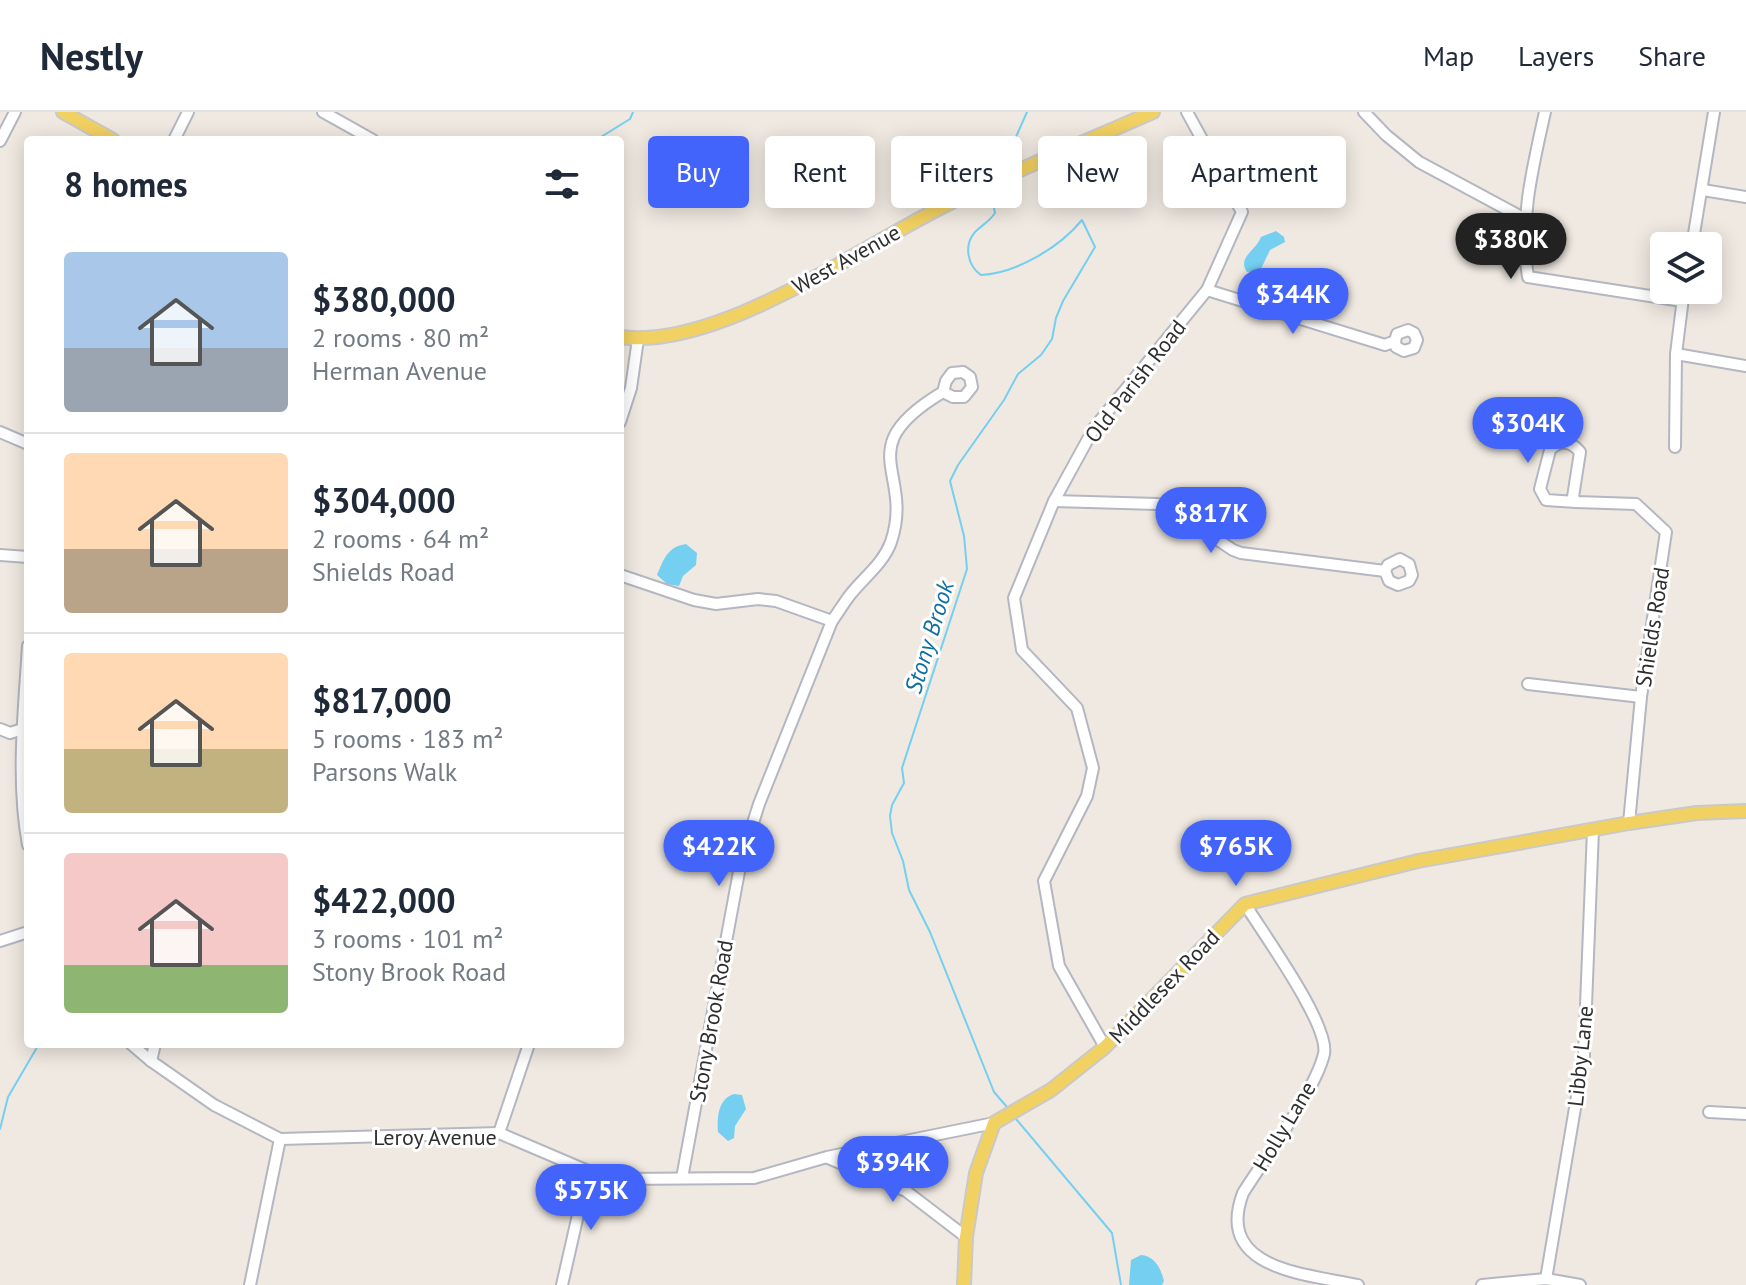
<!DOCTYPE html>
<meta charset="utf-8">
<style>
body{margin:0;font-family:"PT Sans",sans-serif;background:#f2f2f3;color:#1f2937;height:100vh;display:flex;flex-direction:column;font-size:30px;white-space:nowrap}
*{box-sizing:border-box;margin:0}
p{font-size:26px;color:#747a83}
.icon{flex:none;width:44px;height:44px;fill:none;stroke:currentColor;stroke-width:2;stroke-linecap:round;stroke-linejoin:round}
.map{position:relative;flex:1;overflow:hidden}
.drawer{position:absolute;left:24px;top:24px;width:600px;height:912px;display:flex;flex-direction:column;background:#fff;border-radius:8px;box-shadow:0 4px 20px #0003}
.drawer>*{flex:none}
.top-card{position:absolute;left:648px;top:24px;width:760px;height:72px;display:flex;gap:16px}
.buttons{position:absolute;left:1650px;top:120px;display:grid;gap:16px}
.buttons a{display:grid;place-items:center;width:72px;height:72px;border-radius:8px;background:#fff;box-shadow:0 4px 20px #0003;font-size:40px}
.price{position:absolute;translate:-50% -68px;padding:0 18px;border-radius:28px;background:#4264fb;color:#fff;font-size:26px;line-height:52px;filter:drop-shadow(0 2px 4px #0008)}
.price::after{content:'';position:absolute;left:50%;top:48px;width:24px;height:18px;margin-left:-12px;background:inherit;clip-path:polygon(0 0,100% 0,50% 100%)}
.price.selected{background:#222;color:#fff}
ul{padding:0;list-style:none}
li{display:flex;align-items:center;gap:24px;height:200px;padding:0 40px}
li+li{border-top:2px solid #e0e1e3}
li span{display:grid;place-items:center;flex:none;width:224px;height:160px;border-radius:8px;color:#555}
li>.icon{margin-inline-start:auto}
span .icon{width:96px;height:96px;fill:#fffc;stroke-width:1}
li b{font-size:34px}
h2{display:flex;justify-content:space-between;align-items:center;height:96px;padding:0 40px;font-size:34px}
.tag{padding:0 28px;border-radius:8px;background:#fff;box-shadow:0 4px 20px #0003;font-size:28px;line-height:72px}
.tag.selected{background:#4264fb;color:#fff}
header{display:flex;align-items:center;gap:48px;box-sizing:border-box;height:112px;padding:0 40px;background:#fff;border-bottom:2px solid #e0e1e3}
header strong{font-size:38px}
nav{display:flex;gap:44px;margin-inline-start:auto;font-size:28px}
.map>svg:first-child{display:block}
</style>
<header>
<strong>Nestly</strong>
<nav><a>Map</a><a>Layers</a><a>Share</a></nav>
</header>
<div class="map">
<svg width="1746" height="1173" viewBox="0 0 1746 1173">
<rect width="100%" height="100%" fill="#efe9e1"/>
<g fill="#75cff0">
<path d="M1276 119 1284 125 1285 130 1270 138 1260 159 1247 160C1237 145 1255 140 1261 125Z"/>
<path d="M686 432 697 441 696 453 683 464 679 474 667 472 657 463C664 447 667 435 686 432Z"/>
<path d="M734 982 742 983 746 997 735 1014 734 1026 728 1029 718 1020C717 1005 718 987 734 982Z"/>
<path d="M1141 1143C1155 1144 1161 1157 1164 1169L1162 1173H1129L1131 1148Z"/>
</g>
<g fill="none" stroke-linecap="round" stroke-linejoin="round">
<g stroke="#75cff0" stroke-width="2">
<polyline points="596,28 630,7 633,0"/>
<polyline points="987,66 992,50 1002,36 1015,27 1027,0"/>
<path d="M991 80 995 101C989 110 982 113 975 120 963 134 968 154 981 163 1017 161 1060 135 1082 108L1095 135 1063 189 1056 206 1052 227 1041 243 1018 262 1004 288 958 353 950 369 964 424 967 457 902 656 904 671 892 693 890 704 892 721 903 749 909 778 930 820 994 980 1007 995"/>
<polyline points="1016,1007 1112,1121 1121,1173"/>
<polyline points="0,1017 8,985 39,932"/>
</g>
<defs>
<g id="minor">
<polyline points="323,0 373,28"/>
<polyline points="1364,0 1386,23 1419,50 1525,107"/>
<path d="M1545 0C1533 54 1519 109 1528 165L1682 189"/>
<polyline points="174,28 188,0"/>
<polyline points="0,29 15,0"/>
<polyline points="1703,78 1746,85"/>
<polyline points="1692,134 1714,0"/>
<polyline points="1207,178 1385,233 1395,229 1397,222 1408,218 1414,221 1417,228 1414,236 1404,239 1396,235 1395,229"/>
<polyline points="1676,242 1746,254"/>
<polyline points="620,310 631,276 638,227"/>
<polyline points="0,320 28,332"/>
<polyline points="1675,335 1676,242 1684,178"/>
<polyline points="1054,389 1157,392 1167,394 1233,438 1241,441 1385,459 1388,453 1400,447 1409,452 1412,463 1409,469 1398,473 1389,469 1385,459"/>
<path d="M1576 390 1546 388 1540 377 1550 338C1560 327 1571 329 1580 340L1573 385 1576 390 1636 392 1666 420 1641 585 1629 711"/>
<polyline points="0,443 28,445"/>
<polyline points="620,463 694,488 716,492 758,487 776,489 832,509"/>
<path d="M28 534C24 599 16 668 28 733"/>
<polyline points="1528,572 1641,585"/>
<polyline points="0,617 10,621 23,617"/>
<path d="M1245 792C1262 820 1330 913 1324 942 1315 979 1265 1046 1243 1081 1214 1158 1307 1162 1358 1173"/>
<polyline points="0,829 28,820"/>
<polyline points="131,932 151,949 214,993 280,1027 499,1021 588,1059 620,1067 754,1066 827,1045 994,1011"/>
<polyline points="1105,935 1059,854 1044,769 1087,684 1093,656 1077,596 1022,538 1014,486 1054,389 1094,316 1207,178 1242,100 1187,0"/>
<polyline points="151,949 155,932"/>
<polyline points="1709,1000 1746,1002"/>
<polyline points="499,1021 529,932"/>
<polyline points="828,1046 906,1079 966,1125"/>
<path d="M682 1066 741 749 759 692 832 509C838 501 843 492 850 483 864 465 883 452 891 430 915 359 848 337 943 280L946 269 952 261 963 260 970 265 972 275 964 285H953L943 280"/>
<polyline points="1546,1167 1584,943 1593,718"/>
<polyline points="250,1173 280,1027"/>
<polyline points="562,1173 588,1059"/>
<polyline points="1482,1173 1546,1167 1580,1173"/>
</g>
<g id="major">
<polyline points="63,0 113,28"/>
<path d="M620 225C717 238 856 138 942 95 1010 60 1083 31 1153 0"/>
<polyline points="964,1173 966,1125 976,1061 994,1011 1051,978 1105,935 1245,792 1418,749 1629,711 1697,701 1746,699"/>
</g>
</defs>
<use href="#minor" stroke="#b4b7c1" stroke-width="14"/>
<use href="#major" stroke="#c9c9c9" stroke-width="16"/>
<use href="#minor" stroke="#fff" stroke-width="10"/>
<use href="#major" stroke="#f2d163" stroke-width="12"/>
</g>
<g text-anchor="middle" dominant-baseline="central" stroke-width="6" stroke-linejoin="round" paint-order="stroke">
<g font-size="22" fill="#2e2e2e" stroke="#fff">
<text transform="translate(846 147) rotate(-29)">West Avenue</text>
<text transform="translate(1135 269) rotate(-52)">Old Parish Road</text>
<text transform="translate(1652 515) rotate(-81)">Shields Road</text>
<text transform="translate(1164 874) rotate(-46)">Middlesex Road</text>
<text transform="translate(711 909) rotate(-80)">Stony Brook Road</text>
<text transform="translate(1580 944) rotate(-84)">Libby Lane</text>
<text transform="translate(1284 1014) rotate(-59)">Holly Lane</text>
<text x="435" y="1025">Leroy Avenue</text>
</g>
<g font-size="24" font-style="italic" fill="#0d6fa3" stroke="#fff">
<text transform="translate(929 525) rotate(-73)">Stony Brook</text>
</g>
</g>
</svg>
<div class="buttons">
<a><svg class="icon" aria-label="layers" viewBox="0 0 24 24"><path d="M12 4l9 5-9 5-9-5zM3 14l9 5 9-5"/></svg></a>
</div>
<b class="price selected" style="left:1511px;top:169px">$380K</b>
<b class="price" style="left:1293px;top:224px">$344K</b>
<b class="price" style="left:1528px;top:353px">$304K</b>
<b class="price" style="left:1211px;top:443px">$817K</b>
<b class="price" style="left:719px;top:776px">$422K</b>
<b class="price" style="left:1236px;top:776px">$765K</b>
<b class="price" style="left:893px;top:1092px">$394K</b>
<b class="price" style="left:591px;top:1120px">$575K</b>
<div class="top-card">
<a class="tag selected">Buy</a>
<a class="tag">Rent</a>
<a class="tag">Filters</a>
<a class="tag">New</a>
<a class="tag">Apartment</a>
</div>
<section class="drawer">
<h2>8 homes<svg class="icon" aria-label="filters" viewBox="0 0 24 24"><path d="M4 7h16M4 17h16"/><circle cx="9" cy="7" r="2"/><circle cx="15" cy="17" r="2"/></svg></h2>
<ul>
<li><span style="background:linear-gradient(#a9c7e8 60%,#9aa5b1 0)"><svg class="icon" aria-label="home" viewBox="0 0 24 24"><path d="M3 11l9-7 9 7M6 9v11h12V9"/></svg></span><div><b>$380,000</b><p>2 rooms · 80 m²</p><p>Herman Avenue</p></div></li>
<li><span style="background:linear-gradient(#ffd9b3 60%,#b9a48a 0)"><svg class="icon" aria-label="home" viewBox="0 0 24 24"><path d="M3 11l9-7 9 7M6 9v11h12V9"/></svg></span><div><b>$304,000</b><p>2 rooms · 64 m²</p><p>Shields Road</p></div></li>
<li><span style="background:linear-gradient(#ffd9b3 60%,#c2b280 0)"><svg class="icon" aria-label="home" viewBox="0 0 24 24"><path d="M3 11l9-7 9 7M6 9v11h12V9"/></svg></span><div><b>$817,000</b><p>5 rooms · 183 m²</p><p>Parsons Walk</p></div></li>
<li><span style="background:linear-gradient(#f6c9c9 70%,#8fb573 0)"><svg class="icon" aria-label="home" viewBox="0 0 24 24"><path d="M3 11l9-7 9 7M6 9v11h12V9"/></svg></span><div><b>$422,000</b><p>3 rooms · 101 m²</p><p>Stony Brook Road</p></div></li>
</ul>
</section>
</div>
